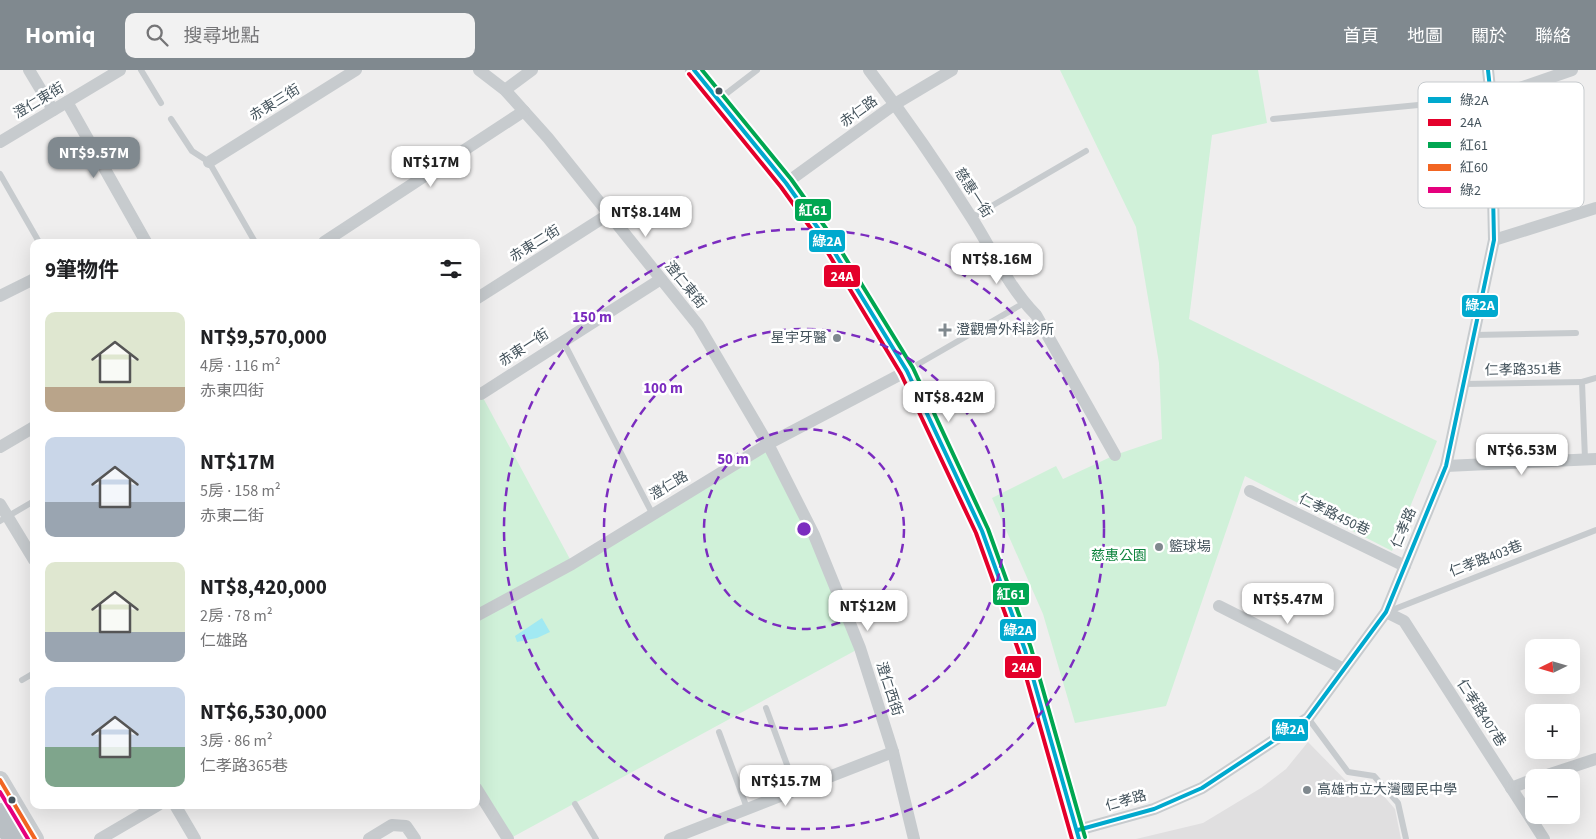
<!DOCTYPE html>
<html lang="zh-TW">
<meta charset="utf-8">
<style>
body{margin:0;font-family:"Source Sans 3","Noto Sans TC",sans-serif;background:#f2f2f2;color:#202124;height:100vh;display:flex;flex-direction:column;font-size:19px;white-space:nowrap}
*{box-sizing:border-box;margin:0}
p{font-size:16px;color:#757577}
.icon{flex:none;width:28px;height:28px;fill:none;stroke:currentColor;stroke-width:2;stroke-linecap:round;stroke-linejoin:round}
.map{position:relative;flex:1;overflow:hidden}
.sheet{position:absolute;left:30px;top:169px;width:450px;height:570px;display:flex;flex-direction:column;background:#fff;border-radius:10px;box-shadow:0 5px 20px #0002}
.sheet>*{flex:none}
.needle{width:32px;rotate:265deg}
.fabs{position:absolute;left:1525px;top:569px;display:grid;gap:10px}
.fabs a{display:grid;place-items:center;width:55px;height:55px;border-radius:10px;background:#fff;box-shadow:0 5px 20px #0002;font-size:25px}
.price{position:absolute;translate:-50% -42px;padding:0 11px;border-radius:10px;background:#fff;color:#222;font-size:16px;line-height:32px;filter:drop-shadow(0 1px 2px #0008)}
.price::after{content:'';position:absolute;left:50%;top:30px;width:15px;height:11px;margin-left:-8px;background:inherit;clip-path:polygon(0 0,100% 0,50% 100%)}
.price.active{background:#80898f;color:#fff}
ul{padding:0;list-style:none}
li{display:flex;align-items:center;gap:15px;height:125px;padding:0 15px}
li span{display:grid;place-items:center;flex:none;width:140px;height:100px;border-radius:10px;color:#555}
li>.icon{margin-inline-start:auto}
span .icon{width:60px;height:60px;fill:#fffc;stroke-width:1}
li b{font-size:21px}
h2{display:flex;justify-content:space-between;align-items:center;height:60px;padding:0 15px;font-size:21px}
header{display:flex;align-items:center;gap:30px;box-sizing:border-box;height:70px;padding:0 25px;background:#80898f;color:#fff}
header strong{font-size:24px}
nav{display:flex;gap:28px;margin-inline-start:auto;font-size:18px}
.search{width:350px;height:45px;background:#f2f2f2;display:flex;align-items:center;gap:12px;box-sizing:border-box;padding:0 18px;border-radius:10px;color:#757577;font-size:19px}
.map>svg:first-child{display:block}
</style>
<header>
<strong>Homiq</strong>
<div class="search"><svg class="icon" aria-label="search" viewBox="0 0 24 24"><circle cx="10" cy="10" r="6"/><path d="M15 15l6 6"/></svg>搜尋地點</div>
<nav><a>首頁</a><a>地圖</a><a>關於</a><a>聯絡</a></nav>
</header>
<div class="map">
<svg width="1596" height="769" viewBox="0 0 1596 769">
<rect width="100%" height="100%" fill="#efeeee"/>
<polygon fill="#e0dfe0" points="1308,672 1357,722 1375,716 1395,739 1401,769 1136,769 1203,753 1261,718 1286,699"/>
<g fill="#d0f1d9">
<polygon points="1060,0 1258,0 1267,53 1212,65 1189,249 1437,371 1392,481 1245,406 1166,636 1075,653 1043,544 992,428 1056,396 1063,409 1115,385 1162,369 1159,293 1136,157"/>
<polygon points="481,324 571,491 768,374 860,578 509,769 476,719 476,327"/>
</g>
<polygon fill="#a1e9f2" points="542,548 550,562 537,568 517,572 515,566"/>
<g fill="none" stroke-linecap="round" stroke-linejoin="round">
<g stroke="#c7cbce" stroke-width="6">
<polyline points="141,0 161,33"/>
<polyline points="718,30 757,0"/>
<polyline points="171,49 192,81 209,92 255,172"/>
<polyline points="1273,49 1491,28"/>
<polyline points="0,104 39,172"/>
<polyline points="971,148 1086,81"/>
<polyline points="1474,265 1576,263"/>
<polyline points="563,271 652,443"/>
<polyline points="908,300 1024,233"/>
<polyline points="1464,314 1582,312"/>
<polyline points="1585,389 1582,312 1596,308"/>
<polyline points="0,451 34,431"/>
<polyline points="1387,542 1596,460"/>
<polyline points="22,610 34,603"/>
<polyline points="766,638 796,719"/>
<polyline points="1308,648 1348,702 1374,706 1398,733 1406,769"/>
<polyline points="719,662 747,738"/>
<polyline points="575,734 596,769"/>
</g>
<g stroke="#c7cbce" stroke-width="12">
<polyline points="29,0 53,40"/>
<polyline points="479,0 505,20 548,68 698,255 768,374 814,465 860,578 893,682 914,769"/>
<path d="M869 0C906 48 941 99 973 150 993 182 1010 219 1036 245L1115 385"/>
<polyline points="505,20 532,0"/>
<polyline points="1491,28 1572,0"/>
<polyline points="67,32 146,172"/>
<polyline points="0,72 120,0"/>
<polyline points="209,92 356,0"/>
<polyline points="786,113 895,34 952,0"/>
<polyline points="1494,170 1596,138"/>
<polyline points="324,172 524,41"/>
<polyline points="0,226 34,209"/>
<polyline points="476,229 609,144"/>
<polyline points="481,324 661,209"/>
<polyline points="0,377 34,357"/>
<polyline points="1446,396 1596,389"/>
<polyline points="1250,421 1405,496"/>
<polyline points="0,434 34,490"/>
<polyline points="1219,536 1344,599"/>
<polyline points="1386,542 1404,551 1544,769"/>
<polyline points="476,546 572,494 768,374 907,301"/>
<polyline points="1538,708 1596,689"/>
<polyline points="476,718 508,769"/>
<polyline points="1511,718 1534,709"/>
<polyline points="175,735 195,769"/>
<polyline points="1078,760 1154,739 1202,718 1308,648 1386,542 1446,396 1494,170 1491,28 1488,0"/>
<polyline points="100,769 158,735"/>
<polyline points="369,769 392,755 406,756 415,769"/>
<polyline points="670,769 893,682"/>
</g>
<g stroke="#c9cdd0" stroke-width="18">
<polyline points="694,0 786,113 830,175 907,301 982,461 1025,580 1079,769"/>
<polyline points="0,710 35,769"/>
</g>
<polyline stroke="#b9bfc4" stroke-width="24" points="0,745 15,769"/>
<defs>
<g id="bus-1">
<polyline points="694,0 786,113 830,175 907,301 982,461 1025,580 1079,769"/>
<polyline points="1078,760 1154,739 1202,718 1308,648 1386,542 1446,396 1494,170 1491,28 1488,0"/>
</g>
<polyline id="bus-2" points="689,4 781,117 825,178 901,304 976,463 1019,582 1072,769"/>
<polyline id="bus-3" points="702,0 791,109 835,171 913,298 988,459 1031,578 1085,767"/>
<polyline id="bus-4" points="0,710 35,769"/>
<polyline id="bus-5" points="0,722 28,769"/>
</defs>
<use href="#bus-1" stroke="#fff" stroke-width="8"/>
<use href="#bus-2" stroke="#fff" stroke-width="8"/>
<use href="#bus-3" stroke="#fff" stroke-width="8"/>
<use href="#bus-4" stroke="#fff" stroke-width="8"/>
<use href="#bus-5" stroke="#fff" stroke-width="8"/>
<use href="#bus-1" stroke="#00a9ce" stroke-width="4"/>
<use href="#bus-2" stroke="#e4002b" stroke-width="4"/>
<use href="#bus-3" stroke="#00a651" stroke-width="4"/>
<use href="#bus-4" stroke="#f26522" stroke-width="4"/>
<use href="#bus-5" stroke="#e5007d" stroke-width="4"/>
</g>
<g fill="none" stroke="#7b2cbf" stroke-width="2.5" stroke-dasharray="9 6">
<circle cx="804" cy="459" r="100"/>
<circle cx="804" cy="459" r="200"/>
<circle cx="804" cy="459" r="300"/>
</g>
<g fill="#44535c" stroke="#fff" stroke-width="2">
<circle cx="719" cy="21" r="4.5"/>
<circle cx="12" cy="730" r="4.5"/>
</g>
<g fill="#80898f" stroke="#fff" stroke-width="2">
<path d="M942.5 252.5h5v5h5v5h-5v5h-5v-5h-5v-5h5z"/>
<circle cx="837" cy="268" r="5"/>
<circle cx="1159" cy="477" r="5"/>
<circle cx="1307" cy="720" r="5"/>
</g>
<g text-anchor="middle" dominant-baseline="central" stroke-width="5" stroke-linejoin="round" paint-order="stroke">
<g font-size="14" fill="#44535c" stroke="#fff">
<text transform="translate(39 31) rotate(-31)">澄仁東街</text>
<text transform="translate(275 33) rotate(-32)">赤東三街</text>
<text transform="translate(859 42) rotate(-36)">赤仁路</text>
<text transform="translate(973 123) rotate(57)">慈惠一街</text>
<text transform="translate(535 174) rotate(-32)">赤東二街</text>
<text transform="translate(685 215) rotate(51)">澄仁東街</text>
<text transform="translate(524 278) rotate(-33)">赤東一街</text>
<text transform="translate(1523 300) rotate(-1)">仁孝路351巷</text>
<text transform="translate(669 416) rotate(-31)">澄仁路</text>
<text transform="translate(1334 445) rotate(26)">仁孝路450巷</text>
<text transform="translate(1404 458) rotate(-67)">仁孝路</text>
<text transform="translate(1486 489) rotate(-21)">仁孝路403巷</text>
<text transform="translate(889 619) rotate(72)">澄仁西街</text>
<text transform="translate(1481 643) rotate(57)">仁孝路407巷</text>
<text transform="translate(1126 731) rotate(-16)">仁孝路</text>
</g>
<g font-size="14" fill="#44535c" stroke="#fff" text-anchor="start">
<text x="956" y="260">澄觀骨外科診所</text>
<text x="827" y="268" text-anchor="end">星宇牙醫</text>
<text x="1169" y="477">籃球場</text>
<text x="1317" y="720">高雄市立大灣國民中學</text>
</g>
<g font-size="14" fill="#0e843e" stroke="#fff">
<text x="1119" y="486">慈惠公園</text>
</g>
</g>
<rect x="1418" y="12" width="166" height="126" rx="8" fill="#fff" stroke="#c7cbce" stroke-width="1"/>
<rect x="1428" y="27" width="23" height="6" fill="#00a9ce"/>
<rect x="1428" y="49" width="23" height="7" fill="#e4002b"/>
<rect x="1428" y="72" width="23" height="6" fill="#00a651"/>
<rect x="1428" y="94" width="23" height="7" fill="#f26522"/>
<rect x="1428" y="117" width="23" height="6" fill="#e5007d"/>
<g font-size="14" fill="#44535c">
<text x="1460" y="35">綠2A</text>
<text x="1460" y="57">24A</text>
<text x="1460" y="80">紅61</text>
<text x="1460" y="102">紅60</text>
<text x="1460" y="125">綠2</text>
</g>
<circle cx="804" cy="459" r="8" fill="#7b2cbf" stroke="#fff" stroke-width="2.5"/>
<g font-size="15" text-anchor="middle" font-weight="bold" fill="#7b2cbf" stroke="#fff" stroke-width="5" stroke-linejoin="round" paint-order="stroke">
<text x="592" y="252">150 m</text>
<text x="663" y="323">100 m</text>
<text x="733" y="394">50 m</text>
</g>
<g stroke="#fff" stroke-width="2">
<rect x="794" y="128" width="38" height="24" rx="5" fill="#00a651"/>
<rect x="808" y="159" width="38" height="24" rx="5" fill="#00a9ce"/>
<rect x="823" y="194" width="38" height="24" rx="5" fill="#e4002b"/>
<rect x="1461" y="224" width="38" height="24" rx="5" fill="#00a9ce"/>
<rect x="992" y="512" width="38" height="24" rx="5" fill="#00a651"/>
<rect x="999" y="548" width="38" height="24" rx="5" fill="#00a9ce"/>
<rect x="1004" y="585" width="38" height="24" rx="5" fill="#e4002b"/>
<rect x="1271" y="648" width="38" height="24" rx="5" fill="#00a9ce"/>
</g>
<g font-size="14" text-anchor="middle" font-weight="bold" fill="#fff">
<text x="813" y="145">紅61</text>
<text x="827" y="176">綠2A</text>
<text x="842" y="211">24A</text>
<text x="1480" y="240">綠2A</text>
<text x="1011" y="529">紅61</text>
<text x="1018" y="565">綠2A</text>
<text x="1023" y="602">24A</text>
<text x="1290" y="664">綠2A</text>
</g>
</svg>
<div class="fabs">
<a><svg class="needle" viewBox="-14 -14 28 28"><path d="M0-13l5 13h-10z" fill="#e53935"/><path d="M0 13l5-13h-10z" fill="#757577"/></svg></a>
<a>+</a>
<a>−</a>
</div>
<b class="price active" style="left:94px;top:109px">NT$9.57M</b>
<b class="price" style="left:431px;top:118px">NT$17M</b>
<b class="price" style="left:646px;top:168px">NT$8.14M</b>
<b class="price" style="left:997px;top:215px">NT$8.16M</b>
<b class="price" style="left:949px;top:353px">NT$8.42M</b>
<b class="price" style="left:1522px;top:406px">NT$6.53M</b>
<b class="price" style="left:1288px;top:555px">NT$5.47M</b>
<b class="price" style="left:868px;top:562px">NT$12M</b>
<b class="price" style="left:786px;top:737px">NT$15.7M</b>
<section class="sheet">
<h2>9筆物件<svg class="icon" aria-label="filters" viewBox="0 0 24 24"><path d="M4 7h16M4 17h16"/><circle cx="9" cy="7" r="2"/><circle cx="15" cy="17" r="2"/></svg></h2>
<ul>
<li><span style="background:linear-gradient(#dfe7d0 75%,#b9a48a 0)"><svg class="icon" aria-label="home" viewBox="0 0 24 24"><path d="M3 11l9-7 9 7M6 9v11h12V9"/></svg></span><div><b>NT$9,570,000</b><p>4房 · 116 m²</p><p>赤東四街</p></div></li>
<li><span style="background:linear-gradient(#c9d6e8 65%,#9aa5b1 0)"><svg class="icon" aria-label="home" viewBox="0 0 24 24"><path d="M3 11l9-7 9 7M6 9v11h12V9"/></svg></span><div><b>NT$17M</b><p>5房 · 158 m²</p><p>赤東二街</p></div></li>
<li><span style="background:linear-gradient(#dfe7d0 70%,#9aa5b1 0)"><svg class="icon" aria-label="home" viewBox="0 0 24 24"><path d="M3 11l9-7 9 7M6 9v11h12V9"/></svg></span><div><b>NT$8,420,000</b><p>2房 · 78 m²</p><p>仁雄路</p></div></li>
<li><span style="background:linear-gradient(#c9d6e8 60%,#7fa58c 0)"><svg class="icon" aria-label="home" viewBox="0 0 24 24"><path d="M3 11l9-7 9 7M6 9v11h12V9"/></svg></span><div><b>NT$6,530,000</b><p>3房 · 86 m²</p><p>仁孝路365巷</p></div></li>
</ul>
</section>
</div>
